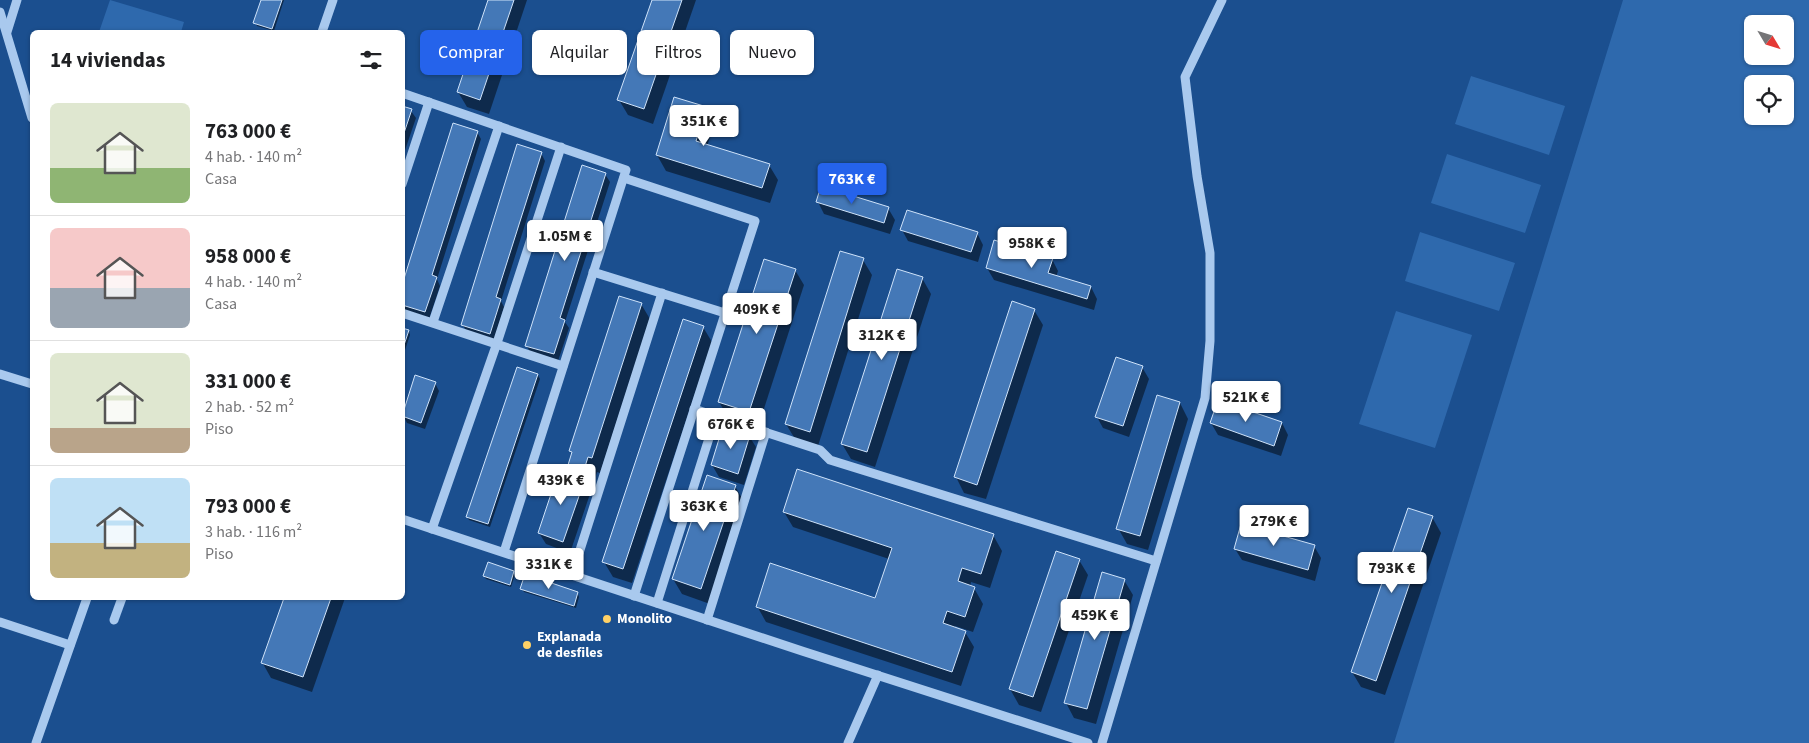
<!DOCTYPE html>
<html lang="es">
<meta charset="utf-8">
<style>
body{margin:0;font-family:"Source Sans 3",sans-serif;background:#f6f6f6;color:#202124;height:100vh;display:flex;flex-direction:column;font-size:19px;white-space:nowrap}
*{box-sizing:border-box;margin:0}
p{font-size:16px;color:#757577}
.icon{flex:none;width:28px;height:28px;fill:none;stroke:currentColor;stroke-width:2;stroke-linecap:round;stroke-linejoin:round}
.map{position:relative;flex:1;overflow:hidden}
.panel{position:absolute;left:30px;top:30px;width:375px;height:570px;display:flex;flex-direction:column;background:#fff;border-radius:8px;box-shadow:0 1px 4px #0004}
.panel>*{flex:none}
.guide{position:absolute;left:420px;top:30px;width:475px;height:45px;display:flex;gap:10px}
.needle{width:32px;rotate:128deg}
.tools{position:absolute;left:1744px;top:15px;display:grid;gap:10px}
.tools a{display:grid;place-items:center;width:50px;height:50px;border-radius:8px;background:#fff;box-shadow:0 1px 4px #0004;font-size:25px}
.price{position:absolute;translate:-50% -42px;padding:0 11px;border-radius:5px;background:#fff;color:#222;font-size:16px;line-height:32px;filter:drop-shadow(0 1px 2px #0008)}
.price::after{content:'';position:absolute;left:50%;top:30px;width:15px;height:11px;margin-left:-8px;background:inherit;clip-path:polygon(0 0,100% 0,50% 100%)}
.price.on{background:#2563eb;color:#fff}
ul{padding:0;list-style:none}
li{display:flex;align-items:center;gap:15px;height:125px;padding:0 20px}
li+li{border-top:1px solid #e0e0e0}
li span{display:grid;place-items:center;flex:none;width:140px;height:100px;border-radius:8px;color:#555}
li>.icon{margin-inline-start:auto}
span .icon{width:60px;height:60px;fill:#fffc;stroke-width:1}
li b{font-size:21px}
h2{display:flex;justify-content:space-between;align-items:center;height:60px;padding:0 20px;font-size:21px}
.chip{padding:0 18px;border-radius:8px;background:#fff;box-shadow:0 1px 4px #0004;font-size:18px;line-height:45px}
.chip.on{background:#2563eb;color:#fff}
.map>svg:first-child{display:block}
</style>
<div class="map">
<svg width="1809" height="743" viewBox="0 0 1809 743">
<rect width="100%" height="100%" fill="#1b4f8f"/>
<g fill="#2e69ad" fill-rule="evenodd">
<polygon points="110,0 184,22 181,32 99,32"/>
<path d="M1623 0H1809V743H1394ZM1752 24H1785V56H1752ZM1752 84H1785V116H1752Z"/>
<polygon points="1471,76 1565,106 1549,155 1455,124"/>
<polygon points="1447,154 1541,185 1525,233 1431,203"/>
<polygon points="1420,232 1515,263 1499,311 1405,281"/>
<polygon points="1396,311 1472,335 1435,448 1359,424"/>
</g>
<g fill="#0007">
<polygon points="262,0 284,0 274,31 257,26 255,22"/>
<polygon points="489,0 527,0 489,114 467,107 458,92"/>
<polygon points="653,0 696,0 653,124 628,115 619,100"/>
<polygon points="402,108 411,111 416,118 402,159"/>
<polygon points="706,108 715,123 707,146 769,165 778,180 770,203 666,171 657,155"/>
<polygon points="477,132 481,139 437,279 440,286 429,319 403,310 402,289"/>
<polygon points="541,153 545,161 501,301 504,307 494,340 467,332 462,324"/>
<polygon points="605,174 610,182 565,322 569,328 558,361 531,353 526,345"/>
<polygon points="818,202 888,208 895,220 890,234 824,214"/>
<polygon points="902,230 977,233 983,245 978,262 908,241"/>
<polygon points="1052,259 1058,271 1056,277 1091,287 1097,299 1094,310 994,280 987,268"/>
<polygon points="863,260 872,275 818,446 795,439 786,424"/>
<polygon points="795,270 804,285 758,427 728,417 719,402"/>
<polygon points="922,278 931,294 875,467 851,459 842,444"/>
<polygon points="641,304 650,319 600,473 597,472 593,484 586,482 591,491 570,553 546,544 539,533 577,477 570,465 573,455 571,451"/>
<polygon points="1034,310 1043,325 986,499 964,493 956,477"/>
<polygon points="703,327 712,342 632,583 613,577 604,562"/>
<polygon points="402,329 409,331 410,335 402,359"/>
<polygon points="1142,367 1149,379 1129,437 1103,428 1097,417"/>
<polygon points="517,368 538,375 540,379 490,527 469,520 467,517"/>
<polygon points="435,383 439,391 425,429 407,423 403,415"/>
<polygon points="1219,402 1282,423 1288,435 1281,456 1218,435 1211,423"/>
<polygon points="1180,403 1188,419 1148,550 1127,544 1118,528"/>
<polygon points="749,436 756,447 744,485 719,477 712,465"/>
<polygon points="735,486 744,502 710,604 682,594 673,579"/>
<polygon points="784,512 993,535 1002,551 990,588 971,582 970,587 974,588 983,604 973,632 955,626 955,628 965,632 974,647 961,686 766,622 757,606 876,599 889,559 793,527"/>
<polygon points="1432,517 1441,533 1385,695 1361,687 1352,672"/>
<polygon points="1314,546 1321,558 1315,581 1242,560 1235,549"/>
<polygon points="1079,560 1088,575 1041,712 1019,705 1010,689"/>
<polygon points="513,572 515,575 511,587 486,579 484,576"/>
<polygon points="1124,580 1133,595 1096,724 1074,718 1066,703"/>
<polygon points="522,589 578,594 579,597 576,608 524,592"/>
<polygon points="285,598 345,598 312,692 271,678 262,662"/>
</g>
<g fill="#4478b7" stroke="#cfe3fa">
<polygon points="261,0 282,0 272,29 253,23"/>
<polygon points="488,0 514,0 480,100 457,92"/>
<polygon points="652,0 682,0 644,109 617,100"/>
<polygon points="674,97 707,107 696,141 770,164 762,188 656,155"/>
<polygon points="402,106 412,109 402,139"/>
<polygon points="453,123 478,131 432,275 437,277 425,312 402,305 402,285"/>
<polygon points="517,144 542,152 496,297 501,299 490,334 461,325"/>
<polygon points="582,165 606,173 560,318 565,320 554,354 525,346"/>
<polygon points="821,186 889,207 884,223 816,202"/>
<polygon points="907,210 978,232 971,252 900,230"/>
<polygon points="994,240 1053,258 1048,273 1091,286 1087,299 986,268"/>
<polygon points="840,251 864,258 810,432 785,424"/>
<polygon points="764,259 796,269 749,412 718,402"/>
<polygon points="897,269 923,277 867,452 841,444"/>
<polygon points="619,296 642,303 592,458 588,457 584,470 568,465 572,452 569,451"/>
<polygon points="1012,301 1035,309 977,485 954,477"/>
<polygon points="683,319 704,326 623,569 602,562"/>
<polygon points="402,328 409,330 402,351"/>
<polygon points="1116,357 1143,366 1123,426 1095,417"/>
<polygon points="517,367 538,374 488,524 466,517"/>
<polygon points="415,375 436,382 421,423 402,416"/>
<polygon points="1157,395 1180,402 1140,536 1116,529"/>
<polygon points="1218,400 1282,422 1274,446 1210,423"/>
<polygon points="723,426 750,435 738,474 711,465"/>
<polygon points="797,469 994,534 981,574 962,568 958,581 975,587 965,617 947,611 943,623 966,631 952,672 756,607 770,563 875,598 892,548 783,512"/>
<polygon points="559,470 585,479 563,542 538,533"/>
<polygon points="707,475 736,485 701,589 672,579"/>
<polygon points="1408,508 1433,516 1376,681 1351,672"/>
<polygon points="1241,524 1315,545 1308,570 1234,549"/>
<polygon points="1056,551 1080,559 1033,697 1009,689"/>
<polygon points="488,562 514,571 510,585 483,576"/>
<polygon points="1102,572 1125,579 1087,709 1064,703"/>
<polygon points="525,574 578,592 574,606 520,589"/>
<polygon points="284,598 331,598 303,677 261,663"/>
</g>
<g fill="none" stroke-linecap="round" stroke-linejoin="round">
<g stroke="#a9c9ee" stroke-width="9">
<polyline points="0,12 32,118"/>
<polyline points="7,32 17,0"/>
<polyline points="322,32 333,0"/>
<polyline points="402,93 626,170 504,552"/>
<polyline points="624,178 755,221 634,596"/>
<polyline points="402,184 429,102"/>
<polyline points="593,272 725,313"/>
<polyline points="402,313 563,366"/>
<polyline points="433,322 499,126"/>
<polyline points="0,374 32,384"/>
<polyline points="694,409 820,450 830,460 1156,561"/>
<polyline points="402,519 802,651 1088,743"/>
<polyline points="432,529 497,343 561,147"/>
<polyline points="572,575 662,293"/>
<polyline points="657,603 716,416"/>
<polyline points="114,620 122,598"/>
<polyline points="707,620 766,432"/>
<polyline points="0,622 70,645"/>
<polyline points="36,743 87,598"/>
<polyline points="848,743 878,675"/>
<polyline points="1102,743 1205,398 1210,341 1210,253 1197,176 1185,77 1222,0"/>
</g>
</g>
<g fill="#ffd166" stroke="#1b4f8f" stroke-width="2">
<circle cx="607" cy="619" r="5"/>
<circle cx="527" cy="645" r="5"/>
</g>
<g text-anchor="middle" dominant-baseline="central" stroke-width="4" stroke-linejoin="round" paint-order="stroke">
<g font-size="14" font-weight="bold" fill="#fff" stroke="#1b4f8f" text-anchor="start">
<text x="617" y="619">Monolito</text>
<text x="537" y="637">Explanada<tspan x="537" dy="16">de desfiles</tspan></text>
</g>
</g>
</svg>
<div class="tools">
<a><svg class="needle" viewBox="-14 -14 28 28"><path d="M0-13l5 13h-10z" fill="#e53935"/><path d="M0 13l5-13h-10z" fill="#757577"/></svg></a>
<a><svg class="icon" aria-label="locate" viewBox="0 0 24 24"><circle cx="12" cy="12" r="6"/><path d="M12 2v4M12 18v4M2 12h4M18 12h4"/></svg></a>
</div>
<b class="price" style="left:704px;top:147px">351K €</b>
<b class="price on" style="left:852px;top:205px">763K €</b>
<b class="price" style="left:565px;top:262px">1.05M €</b>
<b class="price" style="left:1032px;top:269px">958K €</b>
<b class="price" style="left:757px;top:335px">409K €</b>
<b class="price" style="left:882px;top:361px">312K €</b>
<b class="price" style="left:1246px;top:423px">521K €</b>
<b class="price" style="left:731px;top:450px">676K €</b>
<b class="price" style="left:561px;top:506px">439K €</b>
<b class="price" style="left:704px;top:532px">363K €</b>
<b class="price" style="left:1274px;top:547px">279K €</b>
<b class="price" style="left:549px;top:590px">331K €</b>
<b class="price" style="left:1392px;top:594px">793K €</b>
<b class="price" style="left:1095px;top:641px">459K €</b>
<div class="guide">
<a class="chip on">Comprar</a>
<a class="chip">Alquilar</a>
<a class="chip">Filtros</a>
<a class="chip">Nuevo</a>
</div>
<section class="panel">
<h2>14 viviendas<svg class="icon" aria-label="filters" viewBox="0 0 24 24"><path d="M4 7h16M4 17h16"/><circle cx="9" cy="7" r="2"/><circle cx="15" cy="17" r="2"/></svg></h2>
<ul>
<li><span style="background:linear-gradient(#dfe7d0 65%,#8fb573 0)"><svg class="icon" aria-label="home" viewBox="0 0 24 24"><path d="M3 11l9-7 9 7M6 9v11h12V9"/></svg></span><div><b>763 000 €</b><p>4 hab. · 140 m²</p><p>Casa</p></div></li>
<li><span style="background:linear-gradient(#f6c9c9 60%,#9aa5b1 0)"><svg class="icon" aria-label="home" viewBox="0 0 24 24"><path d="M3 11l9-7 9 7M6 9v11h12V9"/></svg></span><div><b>958 000 €</b><p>4 hab. · 140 m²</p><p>Casa</p></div></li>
<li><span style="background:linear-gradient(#dfe7d0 75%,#b9a48a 0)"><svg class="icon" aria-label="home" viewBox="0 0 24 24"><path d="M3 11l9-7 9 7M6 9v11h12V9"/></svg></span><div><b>331 000 €</b><p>2 hab. · 52 m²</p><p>Piso</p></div></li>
<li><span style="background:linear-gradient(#bfe0f5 65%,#c2b280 0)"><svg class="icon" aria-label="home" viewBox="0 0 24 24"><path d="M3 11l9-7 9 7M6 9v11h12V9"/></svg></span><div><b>793 000 €</b><p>3 hab. · 116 m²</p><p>Piso</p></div></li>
</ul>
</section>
</div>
